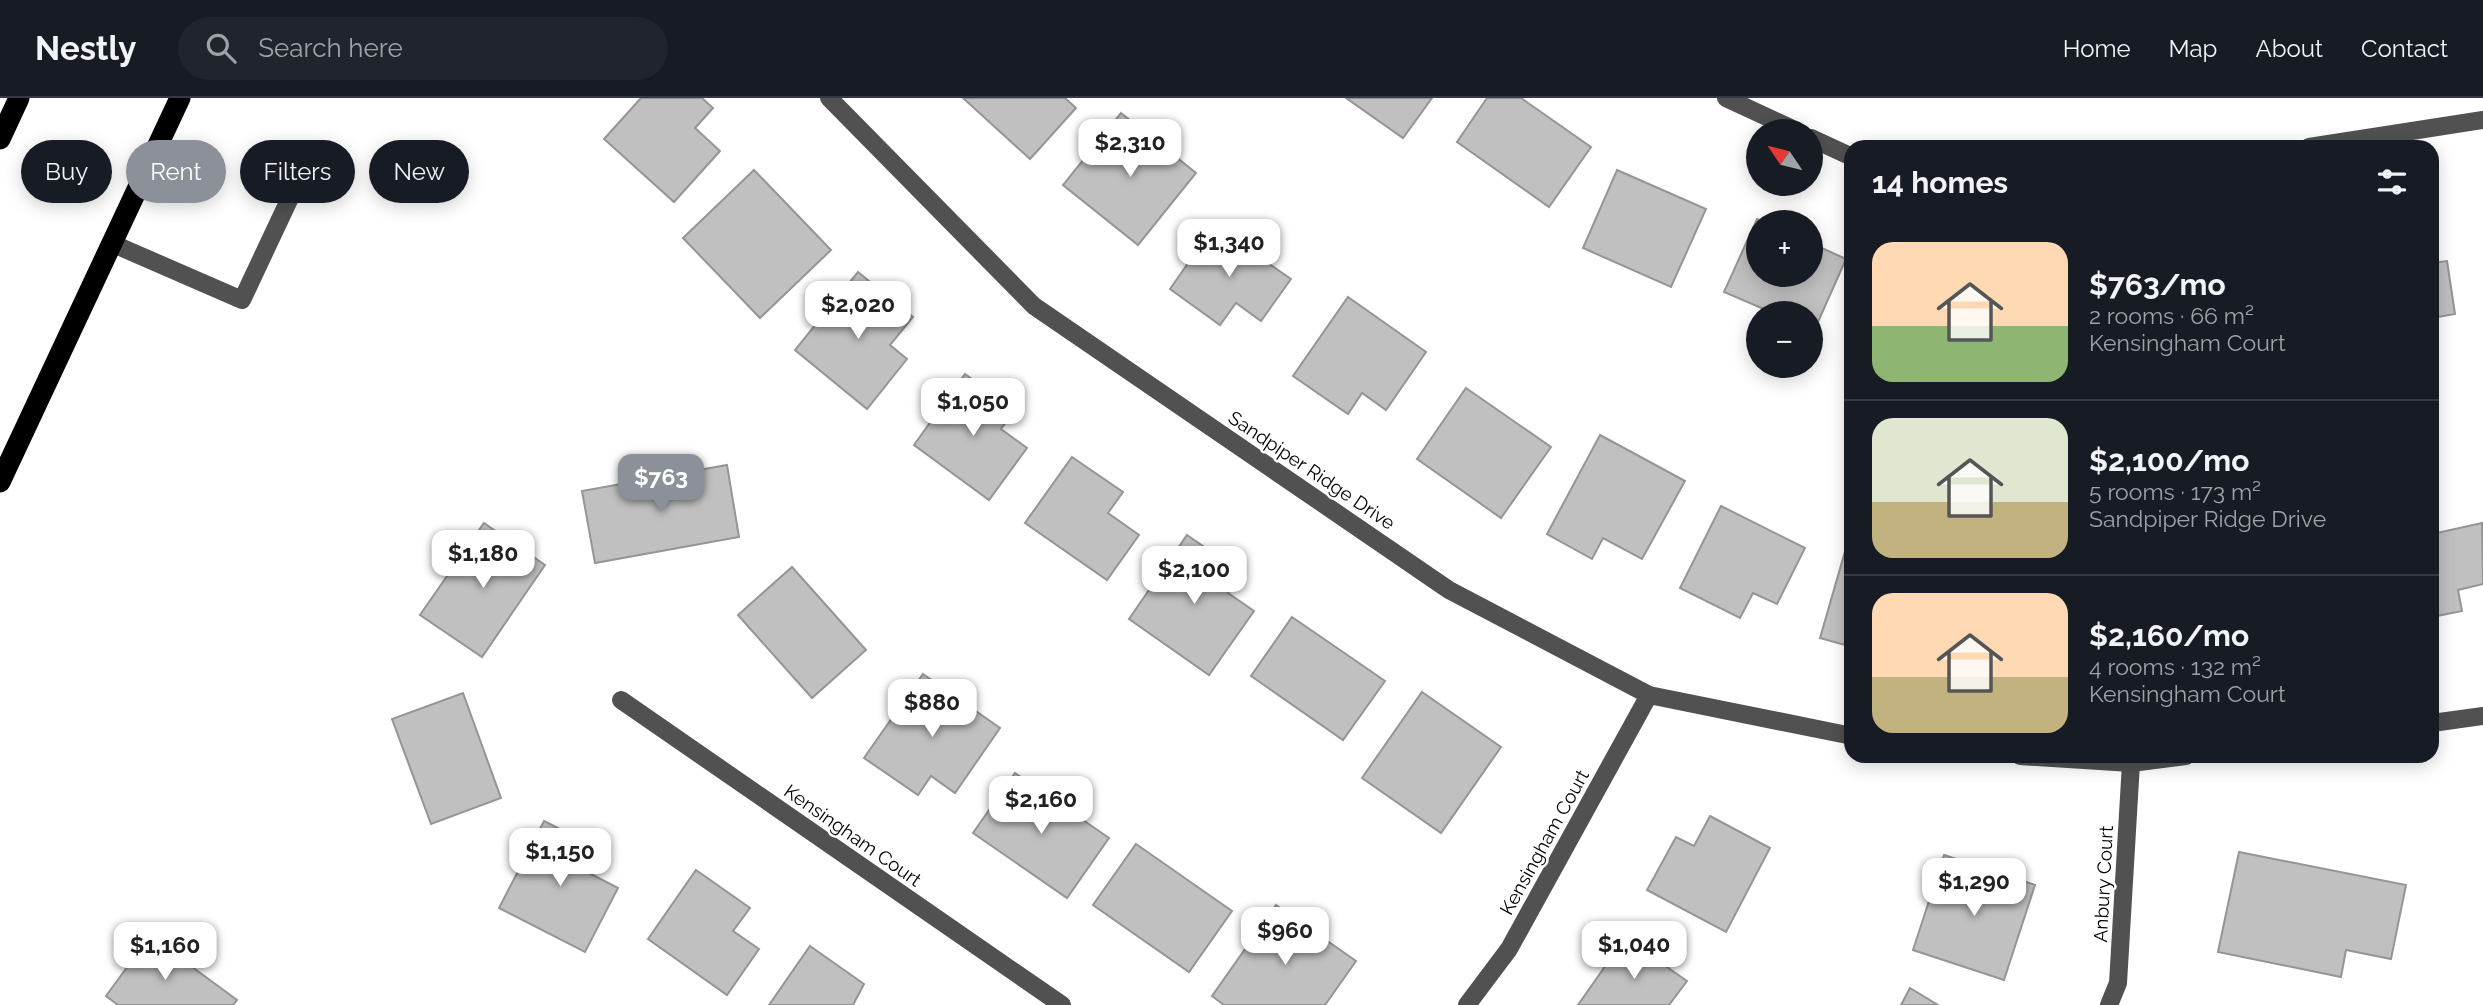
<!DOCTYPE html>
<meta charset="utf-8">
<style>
body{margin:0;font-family:Raleway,sans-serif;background:#20242c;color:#f1f3f6;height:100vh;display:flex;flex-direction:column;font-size:26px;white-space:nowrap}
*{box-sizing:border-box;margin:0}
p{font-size:23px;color:#9ea1a6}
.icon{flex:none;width:38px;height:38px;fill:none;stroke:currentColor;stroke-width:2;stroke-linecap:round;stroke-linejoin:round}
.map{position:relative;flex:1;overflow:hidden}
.panel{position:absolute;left:1844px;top:42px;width:595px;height:623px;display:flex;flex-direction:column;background:#171b24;border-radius:21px;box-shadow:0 4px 18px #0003}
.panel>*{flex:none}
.hud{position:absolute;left:21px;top:42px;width:665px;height:63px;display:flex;gap:14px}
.needle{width:46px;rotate:305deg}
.tools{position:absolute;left:1746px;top:21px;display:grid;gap:14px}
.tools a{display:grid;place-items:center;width:77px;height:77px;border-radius:50%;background:#171b24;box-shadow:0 4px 18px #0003;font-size:35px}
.price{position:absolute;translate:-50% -60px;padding:0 16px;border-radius:14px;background:#fff;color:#222;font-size:23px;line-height:46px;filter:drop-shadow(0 2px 4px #0008)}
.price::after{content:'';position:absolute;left:50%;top:42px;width:21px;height:16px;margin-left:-10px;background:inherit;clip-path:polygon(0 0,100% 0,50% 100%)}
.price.on{background:#8c9099;color:#fff}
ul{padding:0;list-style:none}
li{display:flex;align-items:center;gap:21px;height:175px;padding:0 28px}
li+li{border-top:2px solid #363941}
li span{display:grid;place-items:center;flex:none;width:196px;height:140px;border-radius:21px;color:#555}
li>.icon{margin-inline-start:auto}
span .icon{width:84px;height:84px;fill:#fffc;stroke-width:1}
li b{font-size:30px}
h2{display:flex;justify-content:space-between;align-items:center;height:84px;padding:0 28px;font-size:30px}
.chip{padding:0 24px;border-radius:32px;background:#171b24;box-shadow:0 4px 18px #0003;font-size:24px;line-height:63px}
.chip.on{background:#8c9099;color:#fff}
header{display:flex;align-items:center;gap:42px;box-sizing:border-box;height:98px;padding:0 35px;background:#171b24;border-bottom:2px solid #363941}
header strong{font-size:33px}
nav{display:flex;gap:38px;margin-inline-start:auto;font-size:24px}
.search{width:490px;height:63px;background:#20242c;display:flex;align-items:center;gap:18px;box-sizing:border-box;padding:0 24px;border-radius:38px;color:#9ea1a6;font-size:26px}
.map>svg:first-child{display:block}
</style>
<header>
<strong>Nestly</strong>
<div class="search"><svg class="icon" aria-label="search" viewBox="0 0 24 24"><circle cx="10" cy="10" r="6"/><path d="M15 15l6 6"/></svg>Search here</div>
<nav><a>Home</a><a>Map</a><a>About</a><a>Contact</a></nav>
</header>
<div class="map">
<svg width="2483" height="907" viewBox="0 0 2483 907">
<rect width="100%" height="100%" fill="#fff"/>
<g fill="#c0c0c0" stroke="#959595" stroke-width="2">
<polygon points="641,0 702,0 713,10 695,30 720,53 674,104 604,41"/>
<polygon points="963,0 1065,0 1076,10 1030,61"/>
<polygon points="1346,0 1432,0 1403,40"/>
<polygon points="1487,0 1521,0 1591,49 1549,109 1457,44"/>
<polygon points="1121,15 1196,75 1138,147 1063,87"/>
<polygon points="754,72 831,152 760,220 683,140"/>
<polygon points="1617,72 1706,111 1671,189 1583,150"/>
<polygon points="1757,121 1764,124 1759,124 1759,177 1811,177 1811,145 1846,161 1814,233 1811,215 1773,215 1724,194"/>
<polygon points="1214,128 1291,181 1261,223 1236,205 1220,227 1170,191"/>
<polygon points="2447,163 2455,216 2432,220 2432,165"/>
<polygon points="858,174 913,219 890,247 907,261 867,311 795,252"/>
<polygon points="1348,199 1426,254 1386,312 1362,295 1348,316 1293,278"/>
<polygon points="965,276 1015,312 1001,331 1027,350 989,402 914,347"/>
<polygon points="1466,290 1551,349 1501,420 1417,361"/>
<polygon points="1600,337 1685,383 1642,461 1603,440 1592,461 1547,436"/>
<polygon points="1072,359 1123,394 1108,415 1139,437 1107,482 1025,425"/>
<polygon points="727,367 739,439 595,465 582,393"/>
<polygon points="1721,408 1805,450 1777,506 1753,495 1740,520 1680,490"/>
<polygon points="484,425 545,467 482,559 420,517"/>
<polygon points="2482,425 2483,486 2458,492 2462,513 2432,519 2432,436"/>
<polygon points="1187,437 1242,475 1228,495 1254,513 1209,577 1129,521"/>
<polygon points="1846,450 1852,451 1852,549 1820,540"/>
<polygon points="792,469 866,552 812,600 738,517"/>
<polygon points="1292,519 1385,583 1343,642 1251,578"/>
<polygon points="923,576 1000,630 955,695 931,678 918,697 864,660"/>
<polygon points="1422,594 1501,649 1441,735 1362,680"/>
<polygon points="463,595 501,700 431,726 392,621"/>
<polygon points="1015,675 1109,740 1067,800 973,735"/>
<polygon points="1710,718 1770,750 1726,834 1647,792 1676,739 1694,748"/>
<polygon points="544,723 599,751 587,774 618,790 585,854 499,810"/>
<polygon points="1136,746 1232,813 1189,874 1093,807"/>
<polygon points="2239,754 2406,787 2391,861 2346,852 2341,879 2218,854"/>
<polygon points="1944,757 2035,787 2004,882 1913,852"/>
<polygon points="696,772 750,810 733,833 759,851 727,897 648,841"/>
<polygon points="1276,807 1356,863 1325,907 1224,907 1212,898"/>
<polygon points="150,838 237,902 233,907 118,907 106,898"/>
<polygon points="1625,840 1687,883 1669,907 1578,907"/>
<polygon points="810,848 864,886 853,907 769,907"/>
<polygon points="1910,890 1938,907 1901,907"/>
</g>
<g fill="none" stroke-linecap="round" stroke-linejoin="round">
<g stroke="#515151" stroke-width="18">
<polyline points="829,0 1034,208 1449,492 1649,597 1852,638"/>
<polyline points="1726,0 1797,33"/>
<polyline points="1811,40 1852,59"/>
<polyline points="2309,49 2483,22"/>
<polyline points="111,145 242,202 306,66"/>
<polyline points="621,602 1062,907"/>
<polyline points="2432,625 2483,618"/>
<polyline points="2020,658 2131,665 2186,658"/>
<polyline points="1467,907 1509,851 1649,597"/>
<polyline points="2109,907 2118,885 2131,665"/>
</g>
<g stroke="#000" stroke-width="21">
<polyline points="0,41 19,0"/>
<polyline points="0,384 180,0"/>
</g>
</g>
<g text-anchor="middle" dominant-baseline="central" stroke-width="5" stroke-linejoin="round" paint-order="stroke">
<g font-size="19" fill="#000" stroke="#fff">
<text transform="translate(1312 372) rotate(34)">Sandpiper Ridge Drive</text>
<text transform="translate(853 737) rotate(35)">Kensingham Court</text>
<text transform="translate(1544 744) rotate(-61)">Kensingham Court</text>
<text transform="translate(2103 786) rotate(-87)">Anbury Court</text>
</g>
</g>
</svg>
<div class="tools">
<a><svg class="needle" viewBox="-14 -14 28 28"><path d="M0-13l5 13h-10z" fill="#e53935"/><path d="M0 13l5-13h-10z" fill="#9ea1a6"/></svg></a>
<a>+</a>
<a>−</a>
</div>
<b class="price" style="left:1130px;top:81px">$2,310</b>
<b class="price" style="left:1229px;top:181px">$1,340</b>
<b class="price" style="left:858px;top:243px">$2,020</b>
<b class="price" style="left:973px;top:340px">$1,050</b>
<b class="price on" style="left:661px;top:416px">$763</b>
<b class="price" style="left:483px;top:492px">$1,180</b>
<b class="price" style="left:1194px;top:508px">$2,100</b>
<b class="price" style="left:932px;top:641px">$880</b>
<b class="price" style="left:1041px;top:738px">$2,160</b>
<b class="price" style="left:560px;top:790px">$1,150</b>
<b class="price" style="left:1974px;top:820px">$1,290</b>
<b class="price" style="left:1285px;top:869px">$960</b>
<b class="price" style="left:1634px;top:883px">$1,040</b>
<b class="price" style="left:165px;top:884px">$1,160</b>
<div class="hud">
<a class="chip">Buy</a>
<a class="chip on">Rent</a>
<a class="chip">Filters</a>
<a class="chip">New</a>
</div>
<section class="panel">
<h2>14 homes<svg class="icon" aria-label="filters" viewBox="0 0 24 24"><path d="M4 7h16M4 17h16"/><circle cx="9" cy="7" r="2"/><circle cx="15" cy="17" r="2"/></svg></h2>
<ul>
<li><span style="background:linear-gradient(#ffd9b3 60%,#8fb573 0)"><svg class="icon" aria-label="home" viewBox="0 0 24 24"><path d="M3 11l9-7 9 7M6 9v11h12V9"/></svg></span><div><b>$763/mo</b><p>2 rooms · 66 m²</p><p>Kensingham Court</p></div></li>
<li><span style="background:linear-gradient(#dfe7d0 60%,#c2b280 0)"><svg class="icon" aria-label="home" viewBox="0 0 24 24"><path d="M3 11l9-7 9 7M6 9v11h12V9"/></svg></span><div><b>$2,100/mo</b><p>5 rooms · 173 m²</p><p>Sandpiper Ridge Drive</p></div></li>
<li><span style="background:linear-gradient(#ffd9b3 60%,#c2b280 0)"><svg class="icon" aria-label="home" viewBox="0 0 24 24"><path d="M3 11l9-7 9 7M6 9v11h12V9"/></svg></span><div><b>$2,160/mo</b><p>4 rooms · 132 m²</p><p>Kensingham Court</p></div></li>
</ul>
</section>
</div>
